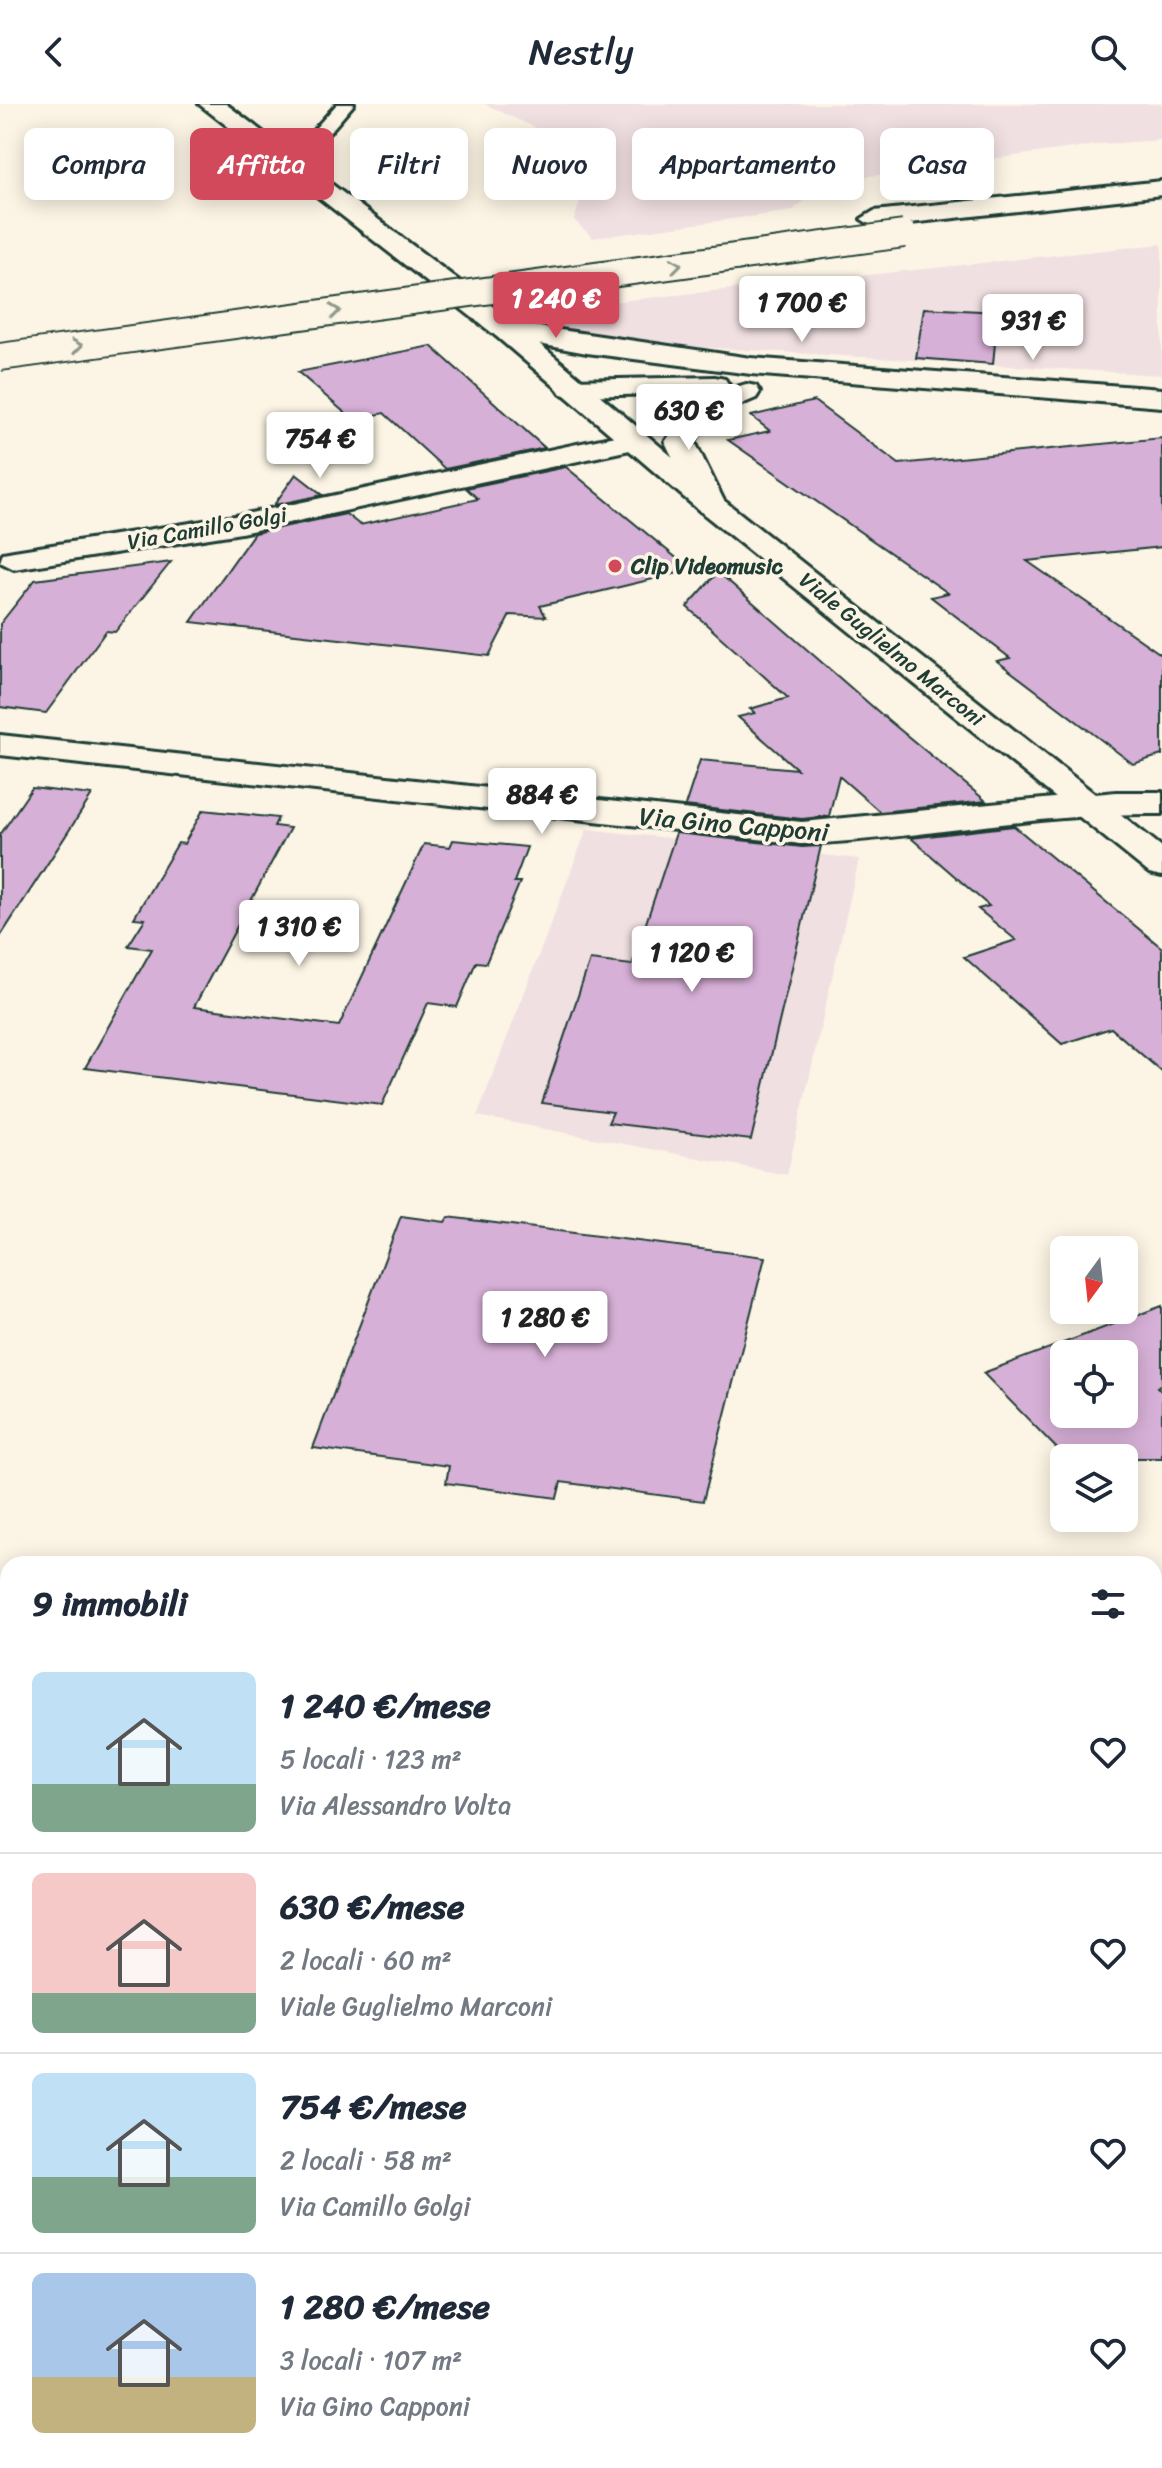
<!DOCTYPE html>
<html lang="it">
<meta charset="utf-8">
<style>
body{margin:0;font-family:Sriracha,sans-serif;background:#f2f2f3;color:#1f2937;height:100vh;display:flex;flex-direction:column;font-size:30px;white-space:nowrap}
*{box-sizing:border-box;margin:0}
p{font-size:26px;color:#747a83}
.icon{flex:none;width:44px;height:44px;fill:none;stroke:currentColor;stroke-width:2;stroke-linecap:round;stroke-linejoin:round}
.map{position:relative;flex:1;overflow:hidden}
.details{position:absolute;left:0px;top:1452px;width:1162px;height:912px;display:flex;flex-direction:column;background:#fff;border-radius:24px 24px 0 0;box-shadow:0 4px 20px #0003}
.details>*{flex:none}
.top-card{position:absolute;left:24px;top:24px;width:1114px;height:72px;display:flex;gap:16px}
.needle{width:52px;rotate:195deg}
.controls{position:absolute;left:1050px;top:1132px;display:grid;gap:16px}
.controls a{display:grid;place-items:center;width:88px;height:88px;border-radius:12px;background:#fff;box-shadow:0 4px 20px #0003;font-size:40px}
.price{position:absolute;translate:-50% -68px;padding:0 18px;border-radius:8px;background:#fff;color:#222;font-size:26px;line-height:52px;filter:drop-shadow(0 2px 4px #0008)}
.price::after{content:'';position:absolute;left:50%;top:48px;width:24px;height:18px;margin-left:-12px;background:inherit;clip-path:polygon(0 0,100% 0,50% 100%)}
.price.active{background:#d1495b;color:#fff}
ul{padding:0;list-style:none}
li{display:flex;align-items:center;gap:24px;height:200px;padding:0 32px}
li+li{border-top:2px solid #e0e1e3}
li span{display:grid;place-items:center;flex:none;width:224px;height:160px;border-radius:12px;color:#555}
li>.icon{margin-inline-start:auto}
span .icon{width:96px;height:96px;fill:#fffc;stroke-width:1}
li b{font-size:34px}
h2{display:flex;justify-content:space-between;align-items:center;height:96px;padding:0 32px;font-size:34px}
.tag{padding:0 28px;border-radius:12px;background:#fff;box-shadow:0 4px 20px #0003;font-size:28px;line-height:72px}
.tag.active{background:#d1495b;color:#fff}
header{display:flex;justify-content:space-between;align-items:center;height:104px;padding:0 32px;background:#fff;font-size:36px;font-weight:600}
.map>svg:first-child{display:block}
</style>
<header><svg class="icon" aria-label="back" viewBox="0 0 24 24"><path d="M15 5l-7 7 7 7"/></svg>Nestly<svg class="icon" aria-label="search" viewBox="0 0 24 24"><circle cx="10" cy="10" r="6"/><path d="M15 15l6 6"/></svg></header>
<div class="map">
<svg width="1162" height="2364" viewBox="0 0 1162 2364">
<rect width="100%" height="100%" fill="#fcf5e5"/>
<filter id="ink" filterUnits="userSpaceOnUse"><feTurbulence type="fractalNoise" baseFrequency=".0125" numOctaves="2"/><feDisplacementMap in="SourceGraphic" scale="16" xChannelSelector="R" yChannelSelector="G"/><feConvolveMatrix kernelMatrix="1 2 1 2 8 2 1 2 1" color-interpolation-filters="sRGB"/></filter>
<g filter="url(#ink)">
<g fill="#f1e0e1">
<polygon points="484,0 1162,0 1162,36 1102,40 841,76 809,93 792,107 593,134 574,116 584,87 589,42 560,35"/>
<polygon points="1162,140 1162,271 580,236 543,205"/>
<polygon points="587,725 859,755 787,1071 477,1012"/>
<polygon points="1162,2180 1162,2364 662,2364 664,2356 1154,2356 1154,2181"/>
</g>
<g fill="#d7b0d7" stroke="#1f3d34" stroke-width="2" fill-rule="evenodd">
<polygon points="924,204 998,208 993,260 916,254"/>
<polygon points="431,242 516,318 545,344 445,365 384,309 353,316 298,268"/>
<polygon points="814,297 899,360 1162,334 1162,443 1027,457 1162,551 1162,651 1133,660 997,557 1010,554 931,493 948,489 728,336 770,327 751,312"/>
<polygon points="566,363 691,466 540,502 546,513 510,511 489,552 191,518 254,429 346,410 360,421 478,395 466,384"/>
<polygon points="296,370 323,391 274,401"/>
<polygon points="171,458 115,528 106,527 46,609 0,603 0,520 35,476"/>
<polygon points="718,468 881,610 986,697 880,708 839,672 829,712 802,715 685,702 700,656 797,665 738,613 755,609 750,605 788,594 687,503"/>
<polygon points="32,684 92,691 0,833 0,731"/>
<polygon points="203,706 278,714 274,722 290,724 194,903 339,922 424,740 450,743 453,736 527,743 514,778 520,778 486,859 476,858 457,903 428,899 382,1001 85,964 152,845 128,842 145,815 134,814 178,739 184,740"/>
<polygon points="1014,722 1162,844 1162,968 1111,924 1062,940 964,853 1016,836 978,805 989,802 911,734"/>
<polygon points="676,729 802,743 821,742 751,1036 608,1019 613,1008 542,999 590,856 632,861"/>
<polygon points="401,1112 445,1118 448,1113 765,1153 703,1397 561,1378 557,1394 446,1379 449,1362 313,1344"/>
<path d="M1162 1202V1280L1157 1283 1162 1288V1354H1066L983 1269ZM1064 1250H1124V1310H1064Z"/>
</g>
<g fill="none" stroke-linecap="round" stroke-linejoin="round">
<defs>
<polygon id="service" points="337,0 354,0 298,65 286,65 286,57"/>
<g id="minor">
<polygon points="506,218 751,254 1162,285 1162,303 751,270 587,249 496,232 492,226 496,220"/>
<polygon points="715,273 725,275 729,281 726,286 746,280 756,282 760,288 756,294 716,311 701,324 695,338 726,401 722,407 700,407 696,401 665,338 688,305 717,289 571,292 561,290 557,284 561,278 571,276"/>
<polygon points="634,328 644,331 649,337 644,343 241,429 14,465 0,458 3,449 14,447 241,411"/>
<path d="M0 631 802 718 1116 688H1162V710C1041 708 923 735 802 740L0 651Z"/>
<polygon points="1162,1904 1162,1952 1154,1953 1154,1905"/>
<polygon points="0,1909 8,1910 8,1958 0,1957"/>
</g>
<polygon id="tertiary" points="199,0 226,0 516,220 722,395 1162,743 1162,772 1149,769 700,407 496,232"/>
<polygon id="trunk" points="1162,77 1162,91 874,123 861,115 874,107"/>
</defs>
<use href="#service" stroke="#1f3d34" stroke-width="6"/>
<use href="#minor" stroke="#1f3d34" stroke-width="6"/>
<use href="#tertiary" stroke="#1f3d34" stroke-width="6"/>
<use href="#trunk" stroke="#1f3d34" stroke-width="6"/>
<use href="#service" fill="#fcf5e5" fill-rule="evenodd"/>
<use href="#minor" fill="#fcf5e5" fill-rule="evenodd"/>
<use href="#tertiary" fill="#fcf5e5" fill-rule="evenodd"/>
<use href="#trunk" fill="#fcf5e5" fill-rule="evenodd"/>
<defs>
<polyline id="trunk-bridge" points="0,253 904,130"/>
</defs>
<use href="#trunk-bridge" stroke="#1f3d34" stroke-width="30" stroke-linecap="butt"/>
<use href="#trunk-bridge" stroke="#fcf5e5" stroke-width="26"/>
</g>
<defs><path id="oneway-chevron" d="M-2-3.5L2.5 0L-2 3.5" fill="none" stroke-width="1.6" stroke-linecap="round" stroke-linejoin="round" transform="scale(2)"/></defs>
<g stroke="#8e998c">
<use href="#oneway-chevron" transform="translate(676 161) rotate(-8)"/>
<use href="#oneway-chevron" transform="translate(335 207) rotate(-8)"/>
<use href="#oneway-chevron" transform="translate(77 242) rotate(-8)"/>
</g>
</g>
<circle fill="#d1495b" stroke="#fcf5e5" stroke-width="3" cx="615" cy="462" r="8"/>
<g text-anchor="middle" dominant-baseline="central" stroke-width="7" stroke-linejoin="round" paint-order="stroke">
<g font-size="22" fill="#1f3d34" stroke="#fcf5e5">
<text transform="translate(207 424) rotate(-10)">Via Camillo Golgi</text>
<text transform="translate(892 545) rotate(39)">Viale Guglielmo Marconi</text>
</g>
<g font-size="22" font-weight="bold" fill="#1f3d34" stroke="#fcf5e5" text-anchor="start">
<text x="631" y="462">Clip Videomusic</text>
</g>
<g font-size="26" fill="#1f3d34" stroke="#fcf5e5">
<text transform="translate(734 720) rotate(5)">Via Gino Capponi</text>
</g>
</g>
</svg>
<div class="controls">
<a><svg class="needle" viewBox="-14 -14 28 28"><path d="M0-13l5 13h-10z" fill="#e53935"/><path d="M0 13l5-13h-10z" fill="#747a83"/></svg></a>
<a><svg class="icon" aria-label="locate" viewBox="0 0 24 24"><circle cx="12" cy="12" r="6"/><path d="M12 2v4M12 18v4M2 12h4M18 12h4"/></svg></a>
<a><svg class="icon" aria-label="layers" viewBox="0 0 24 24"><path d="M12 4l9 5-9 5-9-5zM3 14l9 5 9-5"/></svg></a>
</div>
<b class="price active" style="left:556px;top:236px">1 240 €</b>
<b class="price" style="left:802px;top:240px">1 700 €</b>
<b class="price" style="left:1033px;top:258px">931 €</b>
<b class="price" style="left:689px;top:348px">630 €</b>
<b class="price" style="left:320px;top:376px">754 €</b>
<b class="price" style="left:542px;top:732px">884 €</b>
<b class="price" style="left:299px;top:864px">1 310 €</b>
<b class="price" style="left:692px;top:890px">1 120 €</b>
<b class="price" style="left:545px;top:1255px">1 280 €</b>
<div class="top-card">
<a class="tag">Compra</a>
<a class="tag active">Affitta</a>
<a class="tag">Filtri</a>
<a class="tag">Nuovo</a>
<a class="tag">Appartamento</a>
<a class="tag">Casa</a>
</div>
<section class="details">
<h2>9 immobili<svg class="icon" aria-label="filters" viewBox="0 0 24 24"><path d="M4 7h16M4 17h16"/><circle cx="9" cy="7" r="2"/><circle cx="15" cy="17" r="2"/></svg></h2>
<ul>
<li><span style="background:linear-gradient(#bfe0f5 70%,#7fa58c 0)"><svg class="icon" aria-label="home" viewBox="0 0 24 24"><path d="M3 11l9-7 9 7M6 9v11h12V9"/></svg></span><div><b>1 240 €/mese</b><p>5 locali · 123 m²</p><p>Via Alessandro Volta</p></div><svg class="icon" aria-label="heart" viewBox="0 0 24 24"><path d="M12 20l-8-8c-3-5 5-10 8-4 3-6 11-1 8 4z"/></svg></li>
<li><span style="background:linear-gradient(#f6c9c9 75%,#7fa58c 0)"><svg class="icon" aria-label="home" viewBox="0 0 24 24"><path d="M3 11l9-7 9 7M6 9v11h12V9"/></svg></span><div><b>630 €/mese</b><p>2 locali · 60 m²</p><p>Viale Guglielmo Marconi</p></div><svg class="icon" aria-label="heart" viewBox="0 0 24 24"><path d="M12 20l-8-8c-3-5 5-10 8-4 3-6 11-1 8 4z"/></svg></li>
<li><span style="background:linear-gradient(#bfe0f5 65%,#7fa58c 0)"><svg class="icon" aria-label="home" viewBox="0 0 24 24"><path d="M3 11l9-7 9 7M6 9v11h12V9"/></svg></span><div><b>754 €/mese</b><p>2 locali · 58 m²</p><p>Via Camillo Golgi</p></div><svg class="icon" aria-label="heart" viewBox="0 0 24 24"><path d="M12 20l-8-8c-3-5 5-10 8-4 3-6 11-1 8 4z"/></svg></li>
<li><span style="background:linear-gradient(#a9c7e8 65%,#c2b280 0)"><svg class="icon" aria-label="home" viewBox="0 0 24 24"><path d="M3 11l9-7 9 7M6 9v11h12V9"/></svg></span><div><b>1 280 €/mese</b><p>3 locali · 107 m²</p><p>Via Gino Capponi</p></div><svg class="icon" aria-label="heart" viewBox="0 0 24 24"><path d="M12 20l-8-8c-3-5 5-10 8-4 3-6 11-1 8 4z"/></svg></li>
</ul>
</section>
</div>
